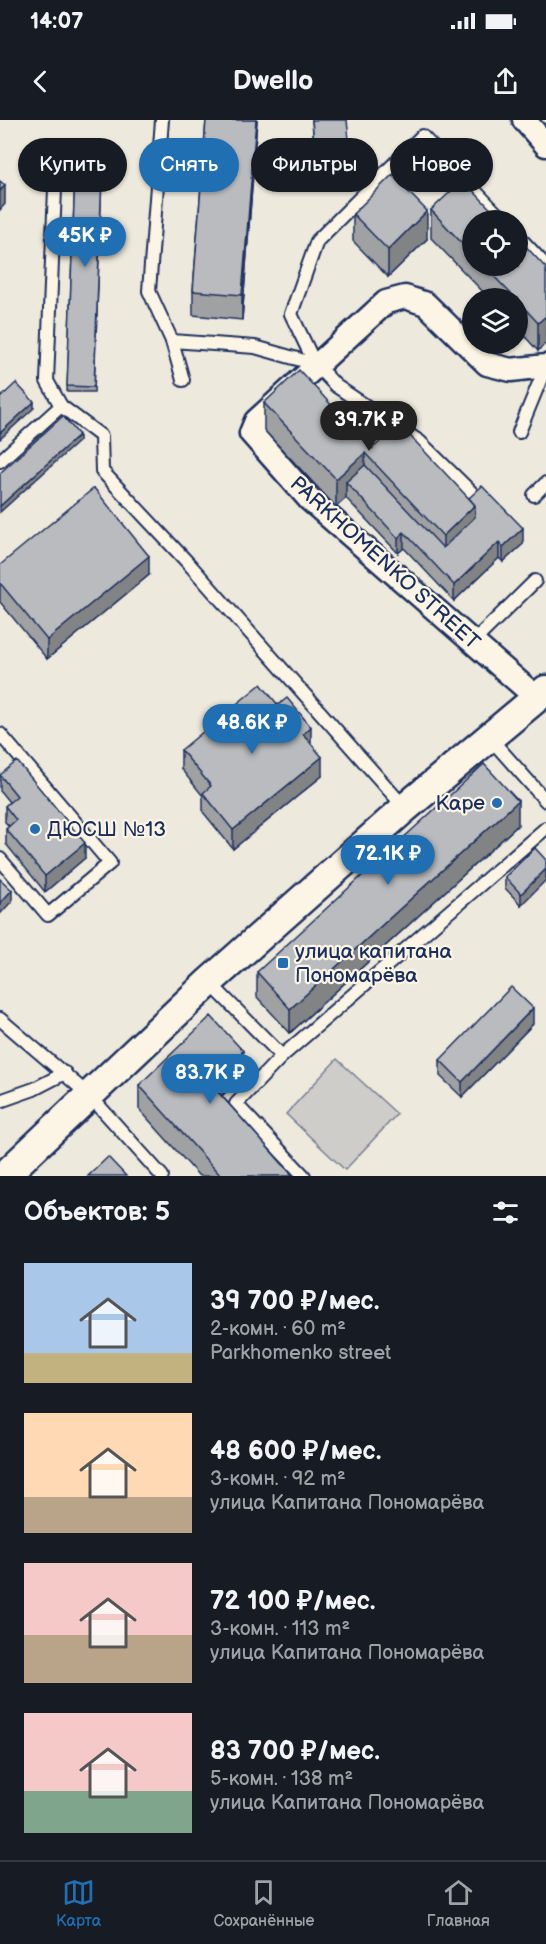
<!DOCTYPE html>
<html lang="ru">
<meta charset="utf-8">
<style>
body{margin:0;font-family:"Balsamiq Sans",sans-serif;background:#20242c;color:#f1f3f6;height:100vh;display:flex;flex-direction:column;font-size:22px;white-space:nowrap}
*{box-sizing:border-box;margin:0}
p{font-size:20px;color:#9ea1a6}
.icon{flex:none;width:33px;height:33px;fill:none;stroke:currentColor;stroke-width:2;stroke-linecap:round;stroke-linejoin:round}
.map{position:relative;height:1056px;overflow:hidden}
.details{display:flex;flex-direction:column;background:#171b24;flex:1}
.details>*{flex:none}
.guide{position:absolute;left:18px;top:18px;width:510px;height:54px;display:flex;gap:12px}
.tools{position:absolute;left:462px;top:90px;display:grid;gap:12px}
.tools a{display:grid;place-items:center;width:66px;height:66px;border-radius:50%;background:#171b24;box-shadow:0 2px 4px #0004;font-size:30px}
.price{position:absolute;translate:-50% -51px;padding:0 14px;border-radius:21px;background:#1f6fb2;color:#fff;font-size:20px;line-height:39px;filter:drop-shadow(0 2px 3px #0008)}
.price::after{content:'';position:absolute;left:50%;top:36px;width:18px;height:14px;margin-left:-9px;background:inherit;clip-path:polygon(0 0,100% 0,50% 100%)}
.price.selected{background:#222;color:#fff}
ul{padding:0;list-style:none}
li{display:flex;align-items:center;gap:18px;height:150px;padding:0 24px}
li span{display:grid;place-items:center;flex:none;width:168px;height:120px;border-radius:0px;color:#555}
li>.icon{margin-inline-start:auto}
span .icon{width:72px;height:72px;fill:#fffc;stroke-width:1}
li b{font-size:26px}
h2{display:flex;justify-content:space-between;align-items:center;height:72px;padding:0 24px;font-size:26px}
.chip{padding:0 21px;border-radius:27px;background:#171b24;box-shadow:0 2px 4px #0004;font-size:21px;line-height:54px}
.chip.selected{background:#1f6fb2;color:#fff}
.status{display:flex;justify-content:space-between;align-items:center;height:42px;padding:0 30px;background:#171b24;direction:ltr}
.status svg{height:16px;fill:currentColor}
header{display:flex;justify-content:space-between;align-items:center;height:78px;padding:0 24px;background:#171b24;font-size:27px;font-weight:800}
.tabs{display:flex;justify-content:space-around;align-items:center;height:84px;border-top:2px solid #363941;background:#171b24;font-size:16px;color:#9ea1a6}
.tabs a{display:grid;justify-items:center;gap:3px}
.tabs .selected{color:#1f6fb2}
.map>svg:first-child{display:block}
</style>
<div class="status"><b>14:07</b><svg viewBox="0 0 49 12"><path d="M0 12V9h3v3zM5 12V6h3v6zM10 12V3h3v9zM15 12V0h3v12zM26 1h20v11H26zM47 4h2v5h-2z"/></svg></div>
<header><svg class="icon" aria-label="back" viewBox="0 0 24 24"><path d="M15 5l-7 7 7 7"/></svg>Dwello<svg class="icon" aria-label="share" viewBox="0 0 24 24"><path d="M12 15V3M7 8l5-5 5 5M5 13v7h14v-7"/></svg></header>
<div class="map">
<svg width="546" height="1056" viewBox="0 0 546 1056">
<rect width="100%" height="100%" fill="#eee9dd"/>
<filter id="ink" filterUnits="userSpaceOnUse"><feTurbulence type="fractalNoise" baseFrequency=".0167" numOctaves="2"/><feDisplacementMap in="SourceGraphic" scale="12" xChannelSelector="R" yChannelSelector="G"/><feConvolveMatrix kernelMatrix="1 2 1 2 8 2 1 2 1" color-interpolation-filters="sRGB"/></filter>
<g filter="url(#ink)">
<polygon fill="#cfcdca" stroke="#757e94" stroke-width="1.5" points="337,939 397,994 345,1050 286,994"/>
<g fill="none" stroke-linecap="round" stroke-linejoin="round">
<defs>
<g id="service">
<polyline points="162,0 149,171 172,221 255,227 315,244"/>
<polyline points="518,116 546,146"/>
<polyline points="172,221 183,260"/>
<polyline points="61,286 101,316 102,351 190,445 405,688"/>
<polyline points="519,312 546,246"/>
<polyline points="0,341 61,286 47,261 56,45"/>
<polyline points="471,372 420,322 336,266 315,244 291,194 317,121 422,16 503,100"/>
<polyline points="534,375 546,363"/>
<polyline points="472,523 535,461"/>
<polyline points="0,614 110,743 48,795 0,739"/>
<polyline points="489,617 546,681"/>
<polyline points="209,862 282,936"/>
<polyline points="0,899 90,976 162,1056"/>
<polyline points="0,981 34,969 65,953"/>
<polyline points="304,1056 236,984 282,936 546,708"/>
</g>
<g id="minor">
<polyline points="524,0 546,25"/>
<polyline points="537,578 310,380 251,313 256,301 386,182 405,177 426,184 487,244 511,250 546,246"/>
</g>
<polyline id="tertiary" points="4,1056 209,862 405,688 546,570"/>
</defs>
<use href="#service" stroke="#1b2f5e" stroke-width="16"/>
<use href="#minor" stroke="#1b2f5e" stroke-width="27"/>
<use href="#tertiary" stroke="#1b2f5e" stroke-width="33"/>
<use href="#service" stroke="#fcf5e5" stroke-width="12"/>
<use href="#minor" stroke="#fcf5e5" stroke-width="22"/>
<use href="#tertiary" stroke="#fcf5e5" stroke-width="28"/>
</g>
<g fill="#a0a1a3" stroke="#1b2f5e" stroke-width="1.5">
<polygon points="206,0 257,0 242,200 193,195 193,171"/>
<polygon points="312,0 352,51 352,62 317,66"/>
<polygon points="76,29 103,30 94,272 67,272"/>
<polygon points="431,90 472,100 472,146 518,146 546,148 538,231 518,209 518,178 489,178 431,118"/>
<polygon points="353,94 427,119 388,157 353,121"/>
<polygon points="264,283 469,378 523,424 503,442 499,438 454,481 404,428 398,433 346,378 336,387 264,310"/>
<polygon points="0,445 149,455 47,539 0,482"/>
<polygon points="311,624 322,656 233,729 203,692 203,676 181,649 181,630"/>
<polygon points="0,655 85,738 45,772 6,724 6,709 9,706 5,702 5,686 9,682 0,671"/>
<polygon points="518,705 290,913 257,877 257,852"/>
<polygon points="535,728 521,785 505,768 505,757"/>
<polygon points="533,904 462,977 440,956 440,940"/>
<polygon points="243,955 222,976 293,1056 199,1056 139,989 139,965"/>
</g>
<g fill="#828385" stroke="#1b2f5e" stroke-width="1.5">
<polygon points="256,0 257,0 242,200 242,175"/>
<polygon points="5,65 5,84 0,90 0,71"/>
<polygon points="427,91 427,119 388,157 388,130"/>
<polygon points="546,196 546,223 538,231 538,203"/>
<polygon points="34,282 34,288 0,319 0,313"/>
<polygon points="79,315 79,321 0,392 0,386"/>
<polygon points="365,333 365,360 346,362 346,378 336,387 336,359"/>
<polygon points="475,385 475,412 443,443 443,416"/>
<polygon points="523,408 523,424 503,442 503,427"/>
<polygon points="404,412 404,428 398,433 398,418"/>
<polygon points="499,422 499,438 454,481 454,465"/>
<polygon points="149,436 149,455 47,539 47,520"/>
<polygon points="311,607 311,627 303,614"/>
<polygon points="322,637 322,656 233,729 233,710"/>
<polygon points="518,681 518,705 290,913 290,889"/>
<polygon points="85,723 85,738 45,772 45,756"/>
<polygon points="546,749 546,760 521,785 521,774"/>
<polygon points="12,770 12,781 0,794 0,783"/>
<polygon points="533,888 533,904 462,977 462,962"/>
<polygon points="243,931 243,955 210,987 210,963"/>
</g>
<g fill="#babbbe" stroke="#1b2f5e" stroke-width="1.5">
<polygon points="206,0 256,0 242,175 193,171"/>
<polygon points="312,0 347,0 352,51 317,55"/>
<polygon points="76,29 103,30 94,267 67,266"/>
<polygon points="392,55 427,91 388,130 353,94"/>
<polygon points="463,60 501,100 472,100 472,134 431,90"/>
<polygon points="0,61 5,65 0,71"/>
<polygon points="518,118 546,148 546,196 538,203 518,181 518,178 515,178 484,146 518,146"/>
<polygon points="299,250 372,329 399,304 475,385 443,416 365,333 336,359 264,283"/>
<polygon points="16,263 34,282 0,313 0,278"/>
<polygon points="63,296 79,315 0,386 0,353"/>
<polygon points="365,345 443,428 475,397 475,385 469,378 482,366 523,408 503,427 499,422 454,465 404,412 398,418 346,362"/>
<polygon points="94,368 149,436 47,520 0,463 0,445"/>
<polygon points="261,564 278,585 287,578 311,607 303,614 322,637 233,710 203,673 211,666 181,630"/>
<polygon points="17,641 85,723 45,756 6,709 16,700 5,686 17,676 0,655"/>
<polygon points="484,644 518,681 290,889 257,852"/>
<polygon points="535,728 546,740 546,749 521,774 505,757"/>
<polygon points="0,759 12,770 0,783"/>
<polygon points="511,867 533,888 462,962 440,940"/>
<polygon points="211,896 243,931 210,963 293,1056 221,1056 139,965"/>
<polygon points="108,1037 126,1056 88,1056"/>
</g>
</g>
<g fill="#1f6fb2" stroke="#fcf5e5" stroke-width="2">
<circle cx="497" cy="683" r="6"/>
<circle cx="35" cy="709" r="6"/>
<rect x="277" y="837" width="12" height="12" rx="3"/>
</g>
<g text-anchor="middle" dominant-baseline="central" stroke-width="4.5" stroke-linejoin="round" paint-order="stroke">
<g font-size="21" fill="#1b2f5e" stroke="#fcf5e5">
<text transform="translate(385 443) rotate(42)">PARKHOMENKO STREET</text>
</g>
<g font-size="21" fill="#1b2f5e" stroke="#fcf5e5" text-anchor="start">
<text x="485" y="683" text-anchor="end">Каре</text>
<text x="47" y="709">ДЮСШ №13</text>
<text x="295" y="831">улица капитана<tspan x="295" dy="24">Пономарёва</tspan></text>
</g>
</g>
</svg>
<div class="tools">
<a><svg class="icon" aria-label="locate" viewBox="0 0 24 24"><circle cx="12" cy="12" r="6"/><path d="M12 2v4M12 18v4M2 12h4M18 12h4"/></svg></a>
<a><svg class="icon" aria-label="layers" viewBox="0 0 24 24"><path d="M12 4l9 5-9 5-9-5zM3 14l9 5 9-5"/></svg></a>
</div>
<b class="price" style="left:85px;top:148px">45K ₽</b>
<b class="price selected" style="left:369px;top:332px">39.7K ₽</b>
<b class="price" style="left:252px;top:635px">48.6K ₽</b>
<b class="price" style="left:388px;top:766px">72.1K ₽</b>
<b class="price" style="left:210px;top:985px">83.7K ₽</b>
<div class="guide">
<a class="chip">Купить</a>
<a class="chip selected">Снять</a>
<a class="chip">Фильтры</a>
<a class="chip">Новое</a>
</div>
</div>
<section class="details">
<h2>Объектов: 5<svg class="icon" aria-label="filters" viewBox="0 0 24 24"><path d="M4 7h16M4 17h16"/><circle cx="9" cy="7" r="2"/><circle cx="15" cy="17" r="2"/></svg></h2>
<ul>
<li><span style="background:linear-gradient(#a9c7e8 75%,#c2b280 0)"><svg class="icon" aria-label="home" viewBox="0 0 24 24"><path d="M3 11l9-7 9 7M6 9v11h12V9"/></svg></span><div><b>39 700 ₽/мес.</b><p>2-комн. · 60 m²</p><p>Parkhomenko street</p></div></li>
<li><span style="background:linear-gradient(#ffd9b3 70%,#b9a48a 0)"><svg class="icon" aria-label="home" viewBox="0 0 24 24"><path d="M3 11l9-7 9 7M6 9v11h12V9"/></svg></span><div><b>48 600 ₽/мес.</b><p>3-комн. · 92 m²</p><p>улица Капитана Пономарёва</p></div></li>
<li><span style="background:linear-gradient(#f6c9c9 60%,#b9a48a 0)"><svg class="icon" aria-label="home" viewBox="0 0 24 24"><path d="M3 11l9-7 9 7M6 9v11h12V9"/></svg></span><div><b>72 100 ₽/мес.</b><p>3-комн. · 113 m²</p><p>улица Капитана Пономарёва</p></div></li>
<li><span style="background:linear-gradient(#f6c9c9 65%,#7fa58c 0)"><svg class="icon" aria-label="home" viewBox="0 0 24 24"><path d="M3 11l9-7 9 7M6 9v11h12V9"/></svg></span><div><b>83 700 ₽/мес.</b><p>5-комн. · 138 m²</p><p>улица Капитана Пономарёва</p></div></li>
</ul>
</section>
<nav class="tabs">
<a class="selected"><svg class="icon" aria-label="map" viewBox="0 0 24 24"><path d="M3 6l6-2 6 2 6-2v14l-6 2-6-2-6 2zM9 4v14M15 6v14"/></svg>Карта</a>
<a><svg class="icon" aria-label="saved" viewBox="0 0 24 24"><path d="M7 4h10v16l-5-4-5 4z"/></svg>Сохранённые</a>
<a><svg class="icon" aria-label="home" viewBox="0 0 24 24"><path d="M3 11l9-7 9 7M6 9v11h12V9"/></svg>Главная</a>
</nav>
